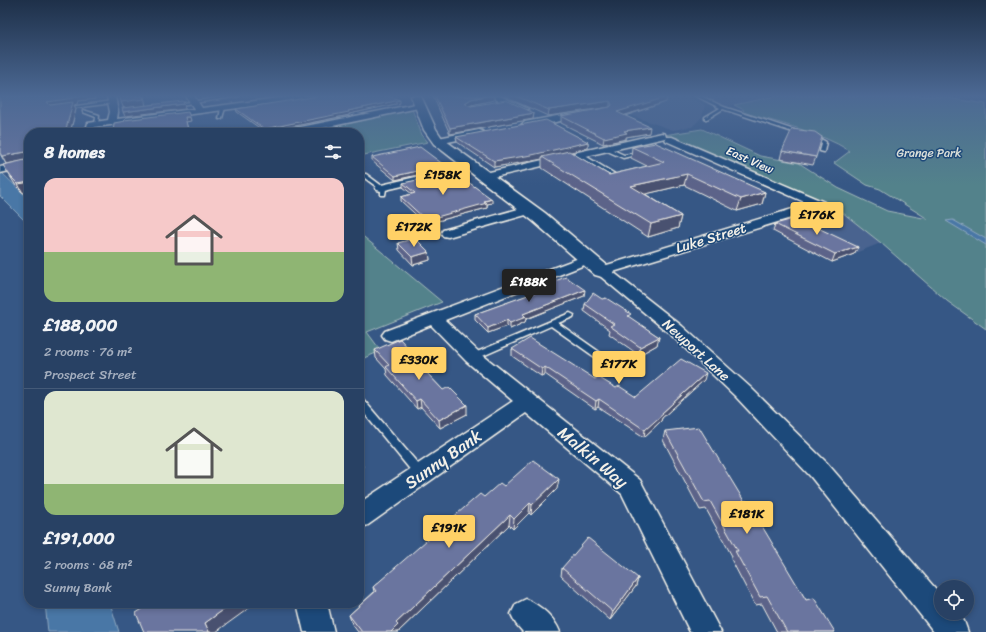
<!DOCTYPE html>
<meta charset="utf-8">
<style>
body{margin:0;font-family:Sriracha,sans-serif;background:#344c6d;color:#f1f3f6;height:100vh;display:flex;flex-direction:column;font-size:15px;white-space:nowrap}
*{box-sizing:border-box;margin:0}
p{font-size:13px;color:#a5afbf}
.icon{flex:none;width:22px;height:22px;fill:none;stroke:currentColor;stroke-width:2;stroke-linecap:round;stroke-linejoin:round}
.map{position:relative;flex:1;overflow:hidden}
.panel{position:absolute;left:24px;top:128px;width:340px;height:480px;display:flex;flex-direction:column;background:#284164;border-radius:16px;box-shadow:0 2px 6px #0003,0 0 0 1px #445a78}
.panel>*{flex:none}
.tools{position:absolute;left:934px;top:580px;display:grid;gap:8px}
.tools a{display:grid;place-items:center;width:40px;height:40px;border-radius:50%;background:#284164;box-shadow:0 2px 6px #0003,0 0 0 1px #445a78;font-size:20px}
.price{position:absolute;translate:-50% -34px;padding:0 9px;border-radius:4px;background:#ffd166;color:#111;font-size:13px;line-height:26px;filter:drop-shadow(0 1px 2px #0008)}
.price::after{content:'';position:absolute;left:50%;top:24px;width:12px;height:9px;margin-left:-6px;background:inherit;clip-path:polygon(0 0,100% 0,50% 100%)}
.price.active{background:#222;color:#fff}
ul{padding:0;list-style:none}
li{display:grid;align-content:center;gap:8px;height:212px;padding:0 20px}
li+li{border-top:1px solid #445a78}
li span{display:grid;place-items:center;height:124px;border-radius:12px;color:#555}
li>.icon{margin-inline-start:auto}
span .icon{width:72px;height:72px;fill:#fffc;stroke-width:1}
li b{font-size:17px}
h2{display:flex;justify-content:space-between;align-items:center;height:48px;padding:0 20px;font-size:17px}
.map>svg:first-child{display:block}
</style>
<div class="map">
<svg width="986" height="632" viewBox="0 0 986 632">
<rect width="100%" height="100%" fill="#365785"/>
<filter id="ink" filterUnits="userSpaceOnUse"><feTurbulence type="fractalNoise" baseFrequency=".025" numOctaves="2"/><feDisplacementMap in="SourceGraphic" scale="8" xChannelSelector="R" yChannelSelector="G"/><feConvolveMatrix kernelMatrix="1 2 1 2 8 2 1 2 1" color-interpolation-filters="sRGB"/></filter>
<g filter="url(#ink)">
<g fill="#49638f">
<polygon points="557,96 687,96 705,105 702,117 692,127 673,130 589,101"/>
<polygon points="703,96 776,96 724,107"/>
<polygon points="835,207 881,243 832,262 769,229"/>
</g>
<g fill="#53828b" stroke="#a4baba">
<path d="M776 96H933L986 104V329L947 301 881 243 833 205 664 135 702 129 760 156 799 163 838 188 887 211 928 219 880 189 867 185 834 163 850 151C818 131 778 123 742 112L744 110 734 105Z"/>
<polygon points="412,109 422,135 428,142 359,156 359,133 296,133"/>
<polygon points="359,233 442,302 367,332 381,351 359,360"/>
</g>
<g fill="#4a77a6" stroke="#8ea8c0">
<polygon points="0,171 29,199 29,225 0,196"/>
<polygon points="953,220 986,239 986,245 946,221"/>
<polygon points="45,603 110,603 119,632 48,632"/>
</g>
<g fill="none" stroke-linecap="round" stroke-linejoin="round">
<defs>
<g id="lane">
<polygon points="229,96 239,96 174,106 172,105"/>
<polygon points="696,96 701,96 724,107 803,133 799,134 723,109 707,119 705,119 705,117 720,108"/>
<polygon points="112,101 113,103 65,109 63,108"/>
<polygon points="223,107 225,108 222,118 219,119 221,108"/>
<polygon points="83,110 99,115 98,126 95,125 96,117 83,112"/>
<polygon points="810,135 814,135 826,142 824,152 820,151 822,144 810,137"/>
<polygon points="605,148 609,148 624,155 642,152 644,153 623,158 605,150"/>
<polygon points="578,154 582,154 615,174 610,175 578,156"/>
<polygon points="362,174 366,174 386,189 385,195 381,195 381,190 362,176"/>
<polygon points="570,313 574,315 573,317 558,323 615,363 616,365 615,367 609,367 551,326 476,359 470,359 469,357 470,355"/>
<polygon points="359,396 362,398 425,472 427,475 425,478 421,480 417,478 359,407"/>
</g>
<g id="street">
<polygon points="107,96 115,96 118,112 117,119 194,109 186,96 194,96 202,108 294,96 317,96 313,98 95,127 95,133 85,133 88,123 108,120 110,112"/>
<polygon points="489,96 500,96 528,109 524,111 521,111"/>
<polygon points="420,103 423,103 423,107 299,133 281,133 286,130"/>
<polygon points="583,111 586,112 587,114 586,116 525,128 521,125 525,122"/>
<polygon points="479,130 482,131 484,133 482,135 438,144 433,141 438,138"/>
<polygon points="662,133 665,134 666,137 672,137 824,202 826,205 824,208 613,272 682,326 750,387 827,463 941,595 941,613 957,613 964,621 968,632 934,632 811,477 736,397 670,334 594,271 597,268 809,204 666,141 665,138 485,179 479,176 485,173"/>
<polygon points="29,161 29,167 0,173 0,167"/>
<polygon points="472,164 476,165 477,167 476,169 381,191 377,190 375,188 377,186"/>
<polygon points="529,206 533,207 535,210 533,213 448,237 443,236 441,233 443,230"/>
<polygon points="587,255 592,256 594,259 592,262 445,320 480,353 640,480 721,632 690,632 622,494 526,413 368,525 359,528 359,503 513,401 466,361 431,325 391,341 385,339 382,335 385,331"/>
<path d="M526 599C541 606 554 617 560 632H523L516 624 511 614 516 604Z"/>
<polygon points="297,603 327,603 334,632 304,632"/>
</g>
<polygon id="secondary" points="411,96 421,96 436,129 442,138 545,213 609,267 612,271 609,275 602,277 595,275 533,221 434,144 424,130"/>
</defs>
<use href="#lane" stroke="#f4f1e8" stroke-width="3"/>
<use href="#street" stroke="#f4f1e8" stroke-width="3"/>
<use href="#secondary" stroke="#f4f1e8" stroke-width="3"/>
<use href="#lane" fill="#1f4a7a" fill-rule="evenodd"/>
<use href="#street" fill="#1f4a7a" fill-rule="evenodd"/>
<use href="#secondary" fill="#1f4a7a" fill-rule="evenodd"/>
</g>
<g fill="#5b6489" stroke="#f4f1e8">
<polygon points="0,96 95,99 78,101 77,104 74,105 76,109 70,133 29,133 23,193 16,186 8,173 3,165 6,164 0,154"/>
<polygon points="433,96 494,96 494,100 470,105 534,113 533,119 450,134"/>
<polygon points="503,96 674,96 667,98 666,102 625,116 649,133 626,137 626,139 603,144 561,123 561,116 610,107 548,116"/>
<polygon points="400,103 349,114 349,115 265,132 237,112 236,109"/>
<polygon points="456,137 588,142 588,148 570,152 609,175 647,166 631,158 632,147 765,192 762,204 737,211 684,185 645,194 681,216 678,228 648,237 542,168 542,159 532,161 494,167 457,142"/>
<polygon points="782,151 816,157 813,165 780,159"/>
<polygon points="372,157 444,165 444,169 395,180 372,161"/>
<polygon points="403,183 492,203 487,204 487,208 426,224 401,201 401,197 412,194 403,187"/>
<polygon points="775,224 858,247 854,254 832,262 773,231"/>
<polygon points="398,243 429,252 430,260 413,265 399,250"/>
<polygon points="549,283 584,296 526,319 525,322 510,329 507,326 488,333 475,320 475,314 549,288"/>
<polygon points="585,304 630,318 659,337 657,345 639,355 609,334 610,330 584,311"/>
<polygon points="512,349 595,379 636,397 704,380 662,418 661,421 644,437 598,407 595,409 545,374 541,376 512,356"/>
<polygon points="375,350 414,360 443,390 467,414 440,428 421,407 417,409 387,375 386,369 376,358"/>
<polygon points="665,431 744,501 806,600 835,632 777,632 762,604 755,605 731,559 732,556 706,509 700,510 663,440"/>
<polygon points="504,486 557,489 531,515 529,513 513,529 509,525 399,631 399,632 358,632 352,624 349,615 374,592 373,587 484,497"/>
<polygon points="562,568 638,578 636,586 610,620 561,576"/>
</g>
<g fill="#4a516f" stroke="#f4f1e8">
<polygon points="75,96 96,96 95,99 78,101 77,104 74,105 76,109 70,133 65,133 50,108 47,102"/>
<polygon points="144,96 146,106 124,109 121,102"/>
<polygon points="486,96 494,96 494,100 471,105 466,109 465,103 471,99"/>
<polygon points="660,96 674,96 667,98 666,102 616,118 617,112"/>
<polygon points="400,100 400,103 349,114 349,115 265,132 264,129"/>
<polygon points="610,101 610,107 548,116 549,110"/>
<polygon points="184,104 185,109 125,116 123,112"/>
<polygon points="534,113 533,119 450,134 450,128"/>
<polygon points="185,117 190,117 191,121 186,122 189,133 171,133"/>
<polygon points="650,127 649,133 626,137 626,139 603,144 604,138 624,131"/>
<polygon points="588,142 588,148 545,158 542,157 542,159 532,161 494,167 494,161"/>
<polygon points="26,152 29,160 6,164 2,156"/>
<polygon points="444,165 444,169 395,180 395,176"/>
<polygon points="687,174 684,185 629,198 631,186"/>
<polygon points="29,182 29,192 23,193 18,184"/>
<polygon points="362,188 362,191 359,192 359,189"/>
<polygon points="765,192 762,204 737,211 741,199"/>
<polygon points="492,199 492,203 487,204 487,208 426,224 426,220"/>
<polygon points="681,216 678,228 648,237 651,224"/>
<polygon points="858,247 854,254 832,262 835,254"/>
<polygon points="429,252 430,260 413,265 412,257"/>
<polygon points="585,290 584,296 526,319 525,322 510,329 510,323 523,314"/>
<polygon points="507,320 507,326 488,333 488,328"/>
<polygon points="659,337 657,345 639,355 640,347"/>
<polygon points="413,353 414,361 410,355"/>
<polygon points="545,367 545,374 541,376 542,369"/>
<polygon points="706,373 704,380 662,418 661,421 644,437 645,430 662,413"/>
<polygon points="420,399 421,407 417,409 416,401"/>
<polygon points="599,399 598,407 595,409 596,401"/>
<polygon points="467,405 467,414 440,428 439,420"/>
<polygon points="361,459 363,467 359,470 359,460"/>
<polygon points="559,479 557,489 531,515 532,505"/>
<polygon points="530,503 529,513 513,529 514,519"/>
<polygon points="510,515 509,525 399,631 399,632 391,632 396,623"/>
<polygon points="638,578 636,586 610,620 613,612"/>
<polygon points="233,603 256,603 216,632 209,632 205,623"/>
</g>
<g fill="#6a749f" stroke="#f4f1e8">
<polygon points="0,96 75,96 74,98 47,102 50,105 73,102 65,133 29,133 29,182 18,184 11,177 3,165 25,160 26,152 2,156 0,153"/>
<polygon points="120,96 143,96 144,99 121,102"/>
<polygon points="319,96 389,96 400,100 348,111 349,112 264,129 236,109"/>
<polygon points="435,96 486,96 471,99 465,103 471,106 506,100 534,113 450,128"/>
<polygon points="516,96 664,96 667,97 617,112 650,127 624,131 627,133 604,138 561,116 610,107 612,105 610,101 549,110"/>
<polygon points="183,101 184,104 123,112 122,108"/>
<polygon points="188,112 190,117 185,117 188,130 171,132 172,133 113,133 114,123 125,121 124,120"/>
<polygon points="546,120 588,142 532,155 494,161 456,137"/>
<polygon points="792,129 815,132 822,137 816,157 782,151"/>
<polygon points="656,143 765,192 741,199 687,174 631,186 681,216 651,224 542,157 569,151 609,175 664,162 632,147"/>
<polygon points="420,147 444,165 395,176 372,157"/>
<polygon points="454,172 492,199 484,201 487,203 426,220 401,197 415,193 403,183"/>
<polygon points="797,218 858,247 835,254 775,224"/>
<polygon points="415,238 429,252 412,257 398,243"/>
<polygon points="566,277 585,290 523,314 526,317 510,323 507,320 488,328 475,314 553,286 549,283"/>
<polygon points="593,293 602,299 606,298 631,314 628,316 659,337 640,347 610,326 614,324 585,304"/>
<polygon points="530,338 595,379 598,377 616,388 619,386 636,397 681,359 706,373 662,413 663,414 645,430 599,399 596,401 545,367 542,369 512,349"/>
<polygon points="400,339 413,353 410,355 443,390 449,387 467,405 439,420 420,399 416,401 386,367 389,365 375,350"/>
<polygon points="699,427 744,501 747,501 806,600 814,598 835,632 787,632 767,596 760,597 735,551 738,551 710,501 704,502 665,431"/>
<polygon points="533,460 559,479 532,505 530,503 514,519 510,515 396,623 398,625 391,632 362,632 349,615 376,591 373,587 480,494 484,497 500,483 504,486"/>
<polygon points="588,538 638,578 613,612 562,568"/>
<polygon points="152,603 233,603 205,623 209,632 144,632 136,613"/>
</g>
</g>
<linearGradient id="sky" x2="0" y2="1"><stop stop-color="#1e3049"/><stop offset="0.52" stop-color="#4c6994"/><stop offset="1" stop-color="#4c6994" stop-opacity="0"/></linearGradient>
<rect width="986" height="185" fill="url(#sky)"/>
<g text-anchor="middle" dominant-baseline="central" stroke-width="3" stroke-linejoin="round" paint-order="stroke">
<g font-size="12" fill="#dce0da" stroke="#1f4a7a">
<text x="929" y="153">Grange Park</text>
</g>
<g font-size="12" fill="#f4f1e8" stroke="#1f4a7a">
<text transform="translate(750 160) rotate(24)">East View</text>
</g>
<g font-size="14" fill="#f4f1e8" stroke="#1f4a7a">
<text transform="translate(711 238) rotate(-17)">Luke Street</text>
<text transform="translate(696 350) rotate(42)">Newport Lane</text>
</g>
<g font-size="17" fill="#f4f1e8" stroke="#1f4a7a">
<text transform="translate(593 457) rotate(40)">Malkin Way</text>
<text transform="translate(443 459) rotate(-35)">Sunny Bank</text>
</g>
</g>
</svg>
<div class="tools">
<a><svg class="icon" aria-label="locate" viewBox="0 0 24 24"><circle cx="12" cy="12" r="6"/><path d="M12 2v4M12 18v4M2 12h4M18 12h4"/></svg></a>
</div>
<b class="price" style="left:443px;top:196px">£158K</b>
<b class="price" style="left:817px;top:236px">£176K</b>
<b class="price" style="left:414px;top:248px">£172K</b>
<b class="price active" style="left:529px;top:303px">£188K</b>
<b class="price" style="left:419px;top:381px">£330K</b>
<b class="price" style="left:619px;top:385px">£177K</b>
<b class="price" style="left:747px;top:535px">£181K</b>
<b class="price" style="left:449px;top:549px">£191K</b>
<section class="panel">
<h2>8 homes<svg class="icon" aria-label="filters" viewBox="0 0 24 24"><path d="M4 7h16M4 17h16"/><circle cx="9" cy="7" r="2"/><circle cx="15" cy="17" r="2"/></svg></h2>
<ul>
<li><span style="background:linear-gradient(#f6c9c9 60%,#8fb573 0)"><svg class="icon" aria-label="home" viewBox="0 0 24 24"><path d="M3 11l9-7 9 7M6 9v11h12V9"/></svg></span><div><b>£188,000</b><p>2 rooms · 76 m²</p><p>Prospect Street</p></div></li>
<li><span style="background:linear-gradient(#dfe7d0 75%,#8fb573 0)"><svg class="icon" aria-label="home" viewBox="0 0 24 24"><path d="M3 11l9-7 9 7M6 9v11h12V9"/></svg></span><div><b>£191,000</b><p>2 rooms · 68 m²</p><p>Sunny Bank</p></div></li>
</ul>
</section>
</div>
